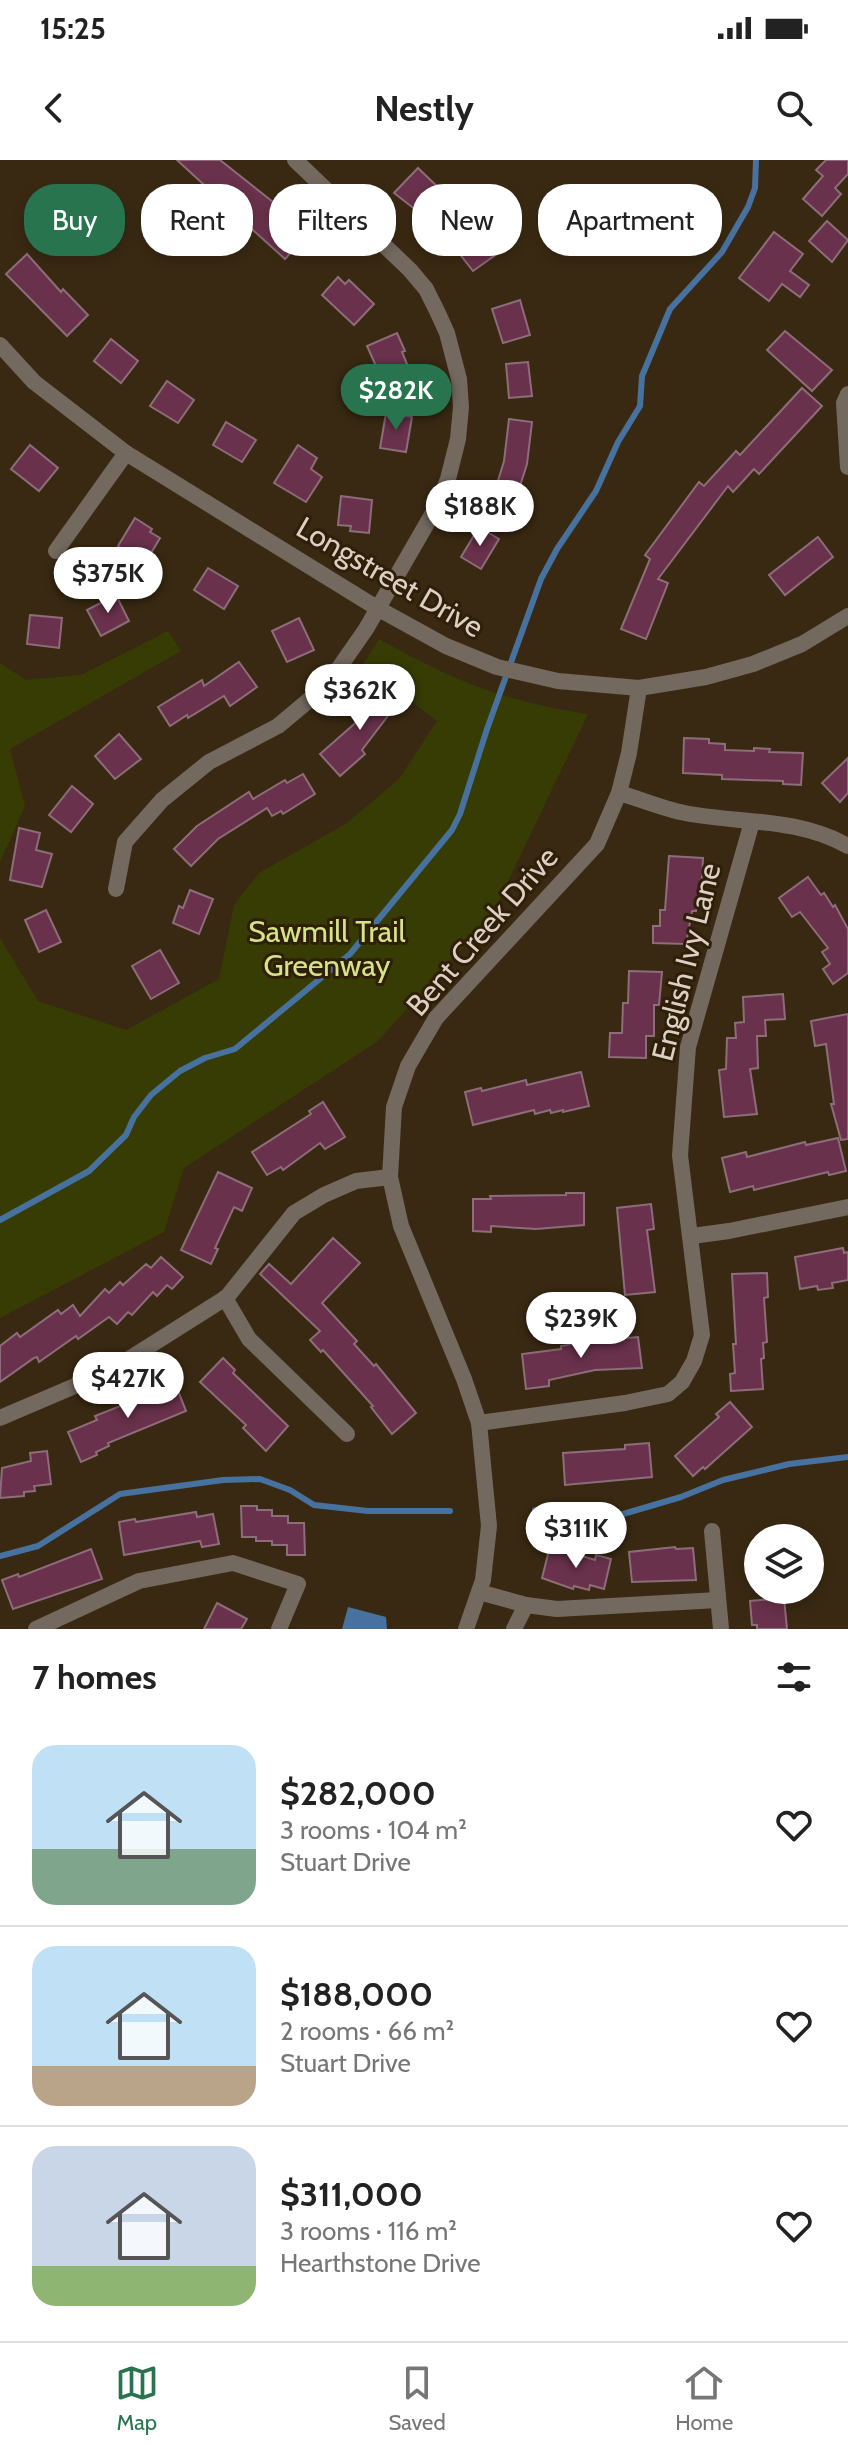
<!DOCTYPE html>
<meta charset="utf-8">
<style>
body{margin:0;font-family:Cabin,sans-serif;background:#f6f6f6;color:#222;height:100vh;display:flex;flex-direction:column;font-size:30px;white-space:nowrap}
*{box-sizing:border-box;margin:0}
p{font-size:26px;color:#767676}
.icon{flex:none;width:44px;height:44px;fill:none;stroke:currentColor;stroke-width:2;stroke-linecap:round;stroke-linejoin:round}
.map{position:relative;height:1469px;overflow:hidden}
.sheet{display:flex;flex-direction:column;background:#fff;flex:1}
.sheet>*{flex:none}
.guide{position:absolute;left:24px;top:24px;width:800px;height:72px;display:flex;gap:16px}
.fabs{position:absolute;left:744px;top:1364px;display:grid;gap:16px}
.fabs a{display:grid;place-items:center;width:80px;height:80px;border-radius:50%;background:#fff;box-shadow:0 4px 12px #0003;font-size:40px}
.price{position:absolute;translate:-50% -68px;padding:0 18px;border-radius:28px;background:#fff;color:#222;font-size:26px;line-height:52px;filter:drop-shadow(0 2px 4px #0008)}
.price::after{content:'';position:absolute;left:50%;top:48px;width:24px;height:18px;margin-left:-12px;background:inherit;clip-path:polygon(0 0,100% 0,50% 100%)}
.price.on{background:#28744e;color:#fff}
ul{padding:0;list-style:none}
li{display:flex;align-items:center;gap:24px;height:200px;padding:0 32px}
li+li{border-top:2px solid #e0e0e0}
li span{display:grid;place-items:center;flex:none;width:224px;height:160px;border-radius:24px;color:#555}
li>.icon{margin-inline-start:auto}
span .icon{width:96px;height:96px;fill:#fffc;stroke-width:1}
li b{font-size:34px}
h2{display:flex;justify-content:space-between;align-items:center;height:96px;padding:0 32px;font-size:34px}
.chip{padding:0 28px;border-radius:32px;background:#fff;box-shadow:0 4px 12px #0003;font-size:28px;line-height:72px}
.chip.on{background:#28744e;color:#fff}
.status{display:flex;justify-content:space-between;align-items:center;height:56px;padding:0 40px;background:#fff;direction:ltr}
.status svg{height:22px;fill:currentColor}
header{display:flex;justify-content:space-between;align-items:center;height:104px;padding:0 32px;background:#fff;font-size:36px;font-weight:700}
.menu{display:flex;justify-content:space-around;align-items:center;height:112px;border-top:2px solid #e0e0e0;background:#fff;font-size:22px;color:#767676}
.menu a{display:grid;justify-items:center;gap:4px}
.menu .on{color:#28744e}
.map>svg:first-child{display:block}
</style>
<div class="status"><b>15:25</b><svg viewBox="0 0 49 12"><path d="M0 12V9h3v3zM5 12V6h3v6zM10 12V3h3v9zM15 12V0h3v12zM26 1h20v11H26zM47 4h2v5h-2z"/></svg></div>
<header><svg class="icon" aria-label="back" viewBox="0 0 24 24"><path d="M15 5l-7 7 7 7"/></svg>Nestly<svg class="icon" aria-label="search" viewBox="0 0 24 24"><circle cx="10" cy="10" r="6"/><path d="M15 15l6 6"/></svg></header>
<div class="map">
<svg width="848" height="1469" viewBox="0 0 848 1469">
<rect width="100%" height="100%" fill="#392912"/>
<g fill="#363c04">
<polygon points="168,471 181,491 10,589 25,646 0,702 0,503 26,520 81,515"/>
<path d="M379 479C454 521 503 541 588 554L492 755 378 881 184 1008 164 1072 0 1158V778L38 841 126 870 219 819 234 745 259 713 347 663 399 619 437 561 363 504Z"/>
</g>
<polygon fill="#47719e" points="348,1447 386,1457 387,1469 342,1469"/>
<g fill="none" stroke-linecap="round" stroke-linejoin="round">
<g stroke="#47719e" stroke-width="6">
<polyline points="0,1060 89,1011 126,975 134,957 151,935 180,911 205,898 235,889 350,794 452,670 460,654 487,569 541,419 557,389 596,331 618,282 640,246 642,216 670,149 722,92 748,47 755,28 756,0"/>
<polyline points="535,1350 623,1354 681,1337 723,1320 789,1304 848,1297"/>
<polyline points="0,1396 38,1386 120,1334 223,1320 260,1319 290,1330 314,1345 368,1351 450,1351"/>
</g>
</g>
<g fill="#69314b" stroke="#8c6d79" stroke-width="2">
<polygon points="177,0 220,0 273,42 298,66 296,69 304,78 285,99 244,62 246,58 215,35"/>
<polygon points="826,0 848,0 848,14 835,28 841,34 822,56 803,39 823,16 816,10"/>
<polygon points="418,8 442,31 421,54 394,33"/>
<polygon points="467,59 494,96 473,111 451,83 454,81 448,72"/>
<polygon points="827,61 848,80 832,102 809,81"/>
<polygon points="774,72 803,94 790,111 809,125 800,137 782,124 769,141 739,118"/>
<polygon points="27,94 61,132 63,129 88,155 67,176 6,114"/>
<polygon points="338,117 345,124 349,120 374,144 354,165 322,135"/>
<polygon points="520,140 530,175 503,183 492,149"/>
<polygon points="785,171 832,210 812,231 767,190"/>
<polygon points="397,173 405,191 402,192 407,204 380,215 367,186"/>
<polygon points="111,179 138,201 121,223 94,201"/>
<polygon points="528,202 532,236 509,238 506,204"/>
<polygon points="167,221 194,240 178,263 150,246"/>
<polygon points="802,228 822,246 759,314 754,309 733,332 728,326 658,419 668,423 646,479 621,469 650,399 645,395 699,322 704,326 736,291 740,295"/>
<polygon points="386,253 412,257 406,292 380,288"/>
<polygon points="509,259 532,262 527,304 511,354 490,347 504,301"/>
<polygon points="226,262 256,280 242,302 213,285"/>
<polygon points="30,285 58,308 39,331 11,309"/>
<polygon points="298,285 317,298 311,309 322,317 306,342 274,323"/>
<polygon points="341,336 372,340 369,373 350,371 351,366 338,365"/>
<polygon points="135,358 152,369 150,372 160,378 145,403 118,386"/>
<polygon points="479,367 499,379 481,409 461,397"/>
<polygon points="818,377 833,397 785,435 769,415"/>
<polygon points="208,408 238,426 224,449 194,430"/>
<polygon points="116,435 129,461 101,476 87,450"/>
<polygon points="30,455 62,458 59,488 27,484"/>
<polygon points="299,458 314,490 287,502 272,471"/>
<polygon points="239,502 257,527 230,546 224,536 188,558 187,555 170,566 158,547 202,520 204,526"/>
<polygon points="381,525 400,540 362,590 365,594 340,616 320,594 361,558 358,556"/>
<polygon points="119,574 141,599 115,619 95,596"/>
<polygon points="684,578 709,579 709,583 725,584 725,590 754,591 754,588 770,589 769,592 803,593 801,625 783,624 783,621 722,619 722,615 683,613"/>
<polygon points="848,598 848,633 840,642 822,623"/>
<polygon points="303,614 315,634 283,654 281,651 272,656 267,648 218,679 191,706 174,689 197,666 249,632 253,639 285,620 287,623"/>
<polygon points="72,626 93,644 71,672 49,655"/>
<polygon points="19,668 40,673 36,690 52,694 42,727 10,720"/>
<polygon points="669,696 703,698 701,737 697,737 696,751 692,751 686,784 653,783 653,766 660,766 660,750 665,750"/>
<polygon points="808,717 821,735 824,733 833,747 835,745 848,769 848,813 833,824 823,809 830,804 822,792 828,788 800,752 792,757 779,738"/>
<polygon points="190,730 213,739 199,774 173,763 179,746 183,748"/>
<polygon points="46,750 61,782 39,792 25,760"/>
<polygon points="160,790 179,823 151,839 132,806"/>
<polygon points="629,811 662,812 659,845 654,845 654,876 646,876 646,898 609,897 610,873 622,873 623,843 628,843"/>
<polygon points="783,834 785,859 765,860 766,876 757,876 758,908 750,909 757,954 724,957 719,910 726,909 727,878 736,878 735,863 744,862 743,837"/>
<polygon points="848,854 848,979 841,980 831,944 834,944 826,884 815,886 811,861"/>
<polygon points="581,912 589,946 563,952 563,950 551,953 550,950 535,954 534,950 473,965 465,932 481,928 482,931 526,920 527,925"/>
<polygon points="323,942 345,977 325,989 320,983 283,1010 281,1007 267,1015 252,992 311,954 309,951"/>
<polygon points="838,978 846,1011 829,1015 828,1012 754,1030 753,1026 730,1032 722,998 746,992 747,997 805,982 806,985"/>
<polygon points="218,1012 252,1028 242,1051 234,1047 215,1088 218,1089 211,1104 181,1090"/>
<polygon points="566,1033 584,1033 584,1065 536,1069 491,1066 491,1072 473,1071 473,1039 491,1039 490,1036 566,1035"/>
<polygon points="651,1044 654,1069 647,1070 655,1132 625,1135 617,1048"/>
<polygon points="333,1078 360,1103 322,1143 357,1181 354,1184 374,1206 376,1204 416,1253 392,1274 371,1247 373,1246 323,1190 321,1192 310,1180 320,1171 260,1114 269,1104 291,1124"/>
<polygon points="843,1088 844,1093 848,1092 848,1120 832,1123 833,1128 818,1130 817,1126 800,1129 795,1097"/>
<polygon points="161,1097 183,1117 172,1129 167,1125 157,1136 153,1132 132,1155 128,1152 117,1164 109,1157 78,1179 76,1176 39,1202 37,1197 34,1198 0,1222 0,1186 17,1173 20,1177 58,1150 61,1154 73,1145 80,1156 105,1129 109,1133 120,1122 123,1125 146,1104 151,1108"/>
<polygon points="767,1113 768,1137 764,1138 767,1182 763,1183 764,1198 761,1199 763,1229 731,1231 730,1214 735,1213 733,1184 736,1184 732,1114"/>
<polygon points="638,1177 642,1208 595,1210 549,1220 549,1226 526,1229 522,1194 561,1189 561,1186 590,1181"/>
<polygon points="223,1198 235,1210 233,1213 288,1266 266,1291 243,1268 246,1265 200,1222"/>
<polygon points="173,1218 186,1251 108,1283 109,1286 96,1292 97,1295 81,1302 68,1272 97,1260 95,1256 153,1233 151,1228"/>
<polygon points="730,1242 752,1267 705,1309 703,1307 693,1316 675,1296 719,1257 716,1254"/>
<polygon points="649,1283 652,1317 565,1325 563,1293 625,1289 625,1285"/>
<polygon points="47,1291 51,1324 34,1326 35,1331 24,1332 24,1336 0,1338 2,1308 31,1301 30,1293"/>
<polygon points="241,1346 257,1346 257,1350 272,1350 272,1356 288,1356 288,1363 304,1363 305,1395 287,1395 287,1385 272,1385 272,1381 256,1381 256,1377 242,1377"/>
<polygon points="196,1352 197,1357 213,1354 219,1384 202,1387 200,1381 124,1395 119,1362 135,1359 136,1362"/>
<polygon points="550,1386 595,1400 596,1395 611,1399 604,1429 590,1425 589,1430 574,1426 573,1429 542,1418"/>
<polygon points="675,1387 676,1389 693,1388 696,1420 632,1422 629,1392"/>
<polygon points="91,1389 102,1419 13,1449 2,1420 18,1414 19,1417"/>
<polygon points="784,1438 787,1469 757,1469 757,1465 752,1465 750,1441"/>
<polygon points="217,1443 247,1459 241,1469 204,1469"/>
</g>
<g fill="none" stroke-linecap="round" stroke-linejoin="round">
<g stroke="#73695f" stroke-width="16">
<polyline points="848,234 844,243 848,307"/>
<polyline points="56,391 126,293"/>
<path d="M619 633C641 639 663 649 685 653 741 664 796 657 848 686"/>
<polyline points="116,729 125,682 162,640 209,602 278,566 327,525 366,469 437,346 448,319 458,279 461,247 459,219 447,173 437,151 426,129 410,110 295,0"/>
<polyline points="692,1076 729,1071 848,1047"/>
<polyline points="225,1138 249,1179 347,1274"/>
<polyline points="0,1258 110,1211 227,1137 294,1053 324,1035 356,1021 390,1017"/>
<polyline points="479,1263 625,1243 668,1234 682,1222 694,1201 702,1175 680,995 688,887 752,662"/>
<polyline points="712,1371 721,1469"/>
<polyline points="479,1432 526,1445 557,1449 718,1440"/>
<polyline points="36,1469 139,1421 233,1403 298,1424 279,1469"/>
<polyline points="514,1469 526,1445"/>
</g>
<g stroke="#73695f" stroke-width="16">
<polyline points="0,185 34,222 126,293 377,448 446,486 497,507 558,521 639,528 706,517 753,504 802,484 848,456"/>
<polyline points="466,1469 483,1420 489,1366 479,1263 464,1219 401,1066 390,1017 394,947 408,906 436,858 597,684 619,633 629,593 639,528"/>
</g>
</g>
<g text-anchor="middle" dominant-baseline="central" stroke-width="6" stroke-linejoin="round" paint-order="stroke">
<g font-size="30" fill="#dbd0c3" stroke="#2f1f08">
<text transform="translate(390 417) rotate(30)">Longstreet Drive</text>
<text transform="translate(482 771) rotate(-49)">Bent Creek Drive</text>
<text transform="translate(686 802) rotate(-76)">English Ivy Lane</text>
</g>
<g font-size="30" fill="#d6e389" stroke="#2f1f08">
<text x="327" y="771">Sawmill Trail<tspan x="327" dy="34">Greenway</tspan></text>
</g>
</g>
</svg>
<div class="fabs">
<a><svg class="icon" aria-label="layers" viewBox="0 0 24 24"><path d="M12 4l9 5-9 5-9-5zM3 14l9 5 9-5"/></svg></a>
</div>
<b class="price on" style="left:396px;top:272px">$282K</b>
<b class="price" style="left:480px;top:388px">$188K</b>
<b class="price" style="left:108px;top:455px">$375K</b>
<b class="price" style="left:360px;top:572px">$362K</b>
<b class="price" style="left:581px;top:1200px">$239K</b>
<b class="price" style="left:128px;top:1260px">$427K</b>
<b class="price" style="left:576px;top:1410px">$311K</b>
<div class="guide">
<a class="chip on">Buy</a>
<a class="chip">Rent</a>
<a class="chip">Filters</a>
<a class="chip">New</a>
<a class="chip">Apartment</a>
</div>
</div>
<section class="sheet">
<h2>7 homes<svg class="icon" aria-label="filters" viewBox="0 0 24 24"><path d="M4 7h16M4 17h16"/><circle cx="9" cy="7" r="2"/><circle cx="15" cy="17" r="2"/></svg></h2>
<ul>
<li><span style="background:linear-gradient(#bfe0f5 65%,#7fa58c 0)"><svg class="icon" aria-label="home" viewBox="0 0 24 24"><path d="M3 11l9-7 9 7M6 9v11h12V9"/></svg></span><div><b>$282,000</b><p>3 rooms · 104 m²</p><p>Stuart Drive</p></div><svg class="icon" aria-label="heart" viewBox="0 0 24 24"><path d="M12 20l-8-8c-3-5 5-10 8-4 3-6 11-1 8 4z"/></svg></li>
<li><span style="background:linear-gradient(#bfe0f5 75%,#b9a48a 0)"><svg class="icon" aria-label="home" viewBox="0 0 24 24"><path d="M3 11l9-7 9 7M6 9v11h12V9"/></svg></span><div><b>$188,000</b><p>2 rooms · 66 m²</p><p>Stuart Drive</p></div><svg class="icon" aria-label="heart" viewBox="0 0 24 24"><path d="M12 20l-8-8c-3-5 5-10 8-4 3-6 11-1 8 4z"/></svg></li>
<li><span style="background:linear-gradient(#c9d6e8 75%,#8fb573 0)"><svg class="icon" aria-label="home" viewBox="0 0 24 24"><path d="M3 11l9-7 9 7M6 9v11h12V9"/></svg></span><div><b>$311,000</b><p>3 rooms · 116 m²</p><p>Hearthstone Drive</p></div><svg class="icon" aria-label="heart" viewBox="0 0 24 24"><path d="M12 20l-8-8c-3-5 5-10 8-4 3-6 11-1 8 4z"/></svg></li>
</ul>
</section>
<nav class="menu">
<a class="on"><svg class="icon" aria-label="map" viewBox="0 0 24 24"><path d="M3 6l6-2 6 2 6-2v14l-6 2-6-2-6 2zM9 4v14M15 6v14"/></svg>Map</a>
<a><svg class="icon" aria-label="saved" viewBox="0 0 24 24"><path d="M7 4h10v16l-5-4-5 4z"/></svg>Saved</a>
<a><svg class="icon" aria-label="home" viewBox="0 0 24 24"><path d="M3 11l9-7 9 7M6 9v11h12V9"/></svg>Home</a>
</nav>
